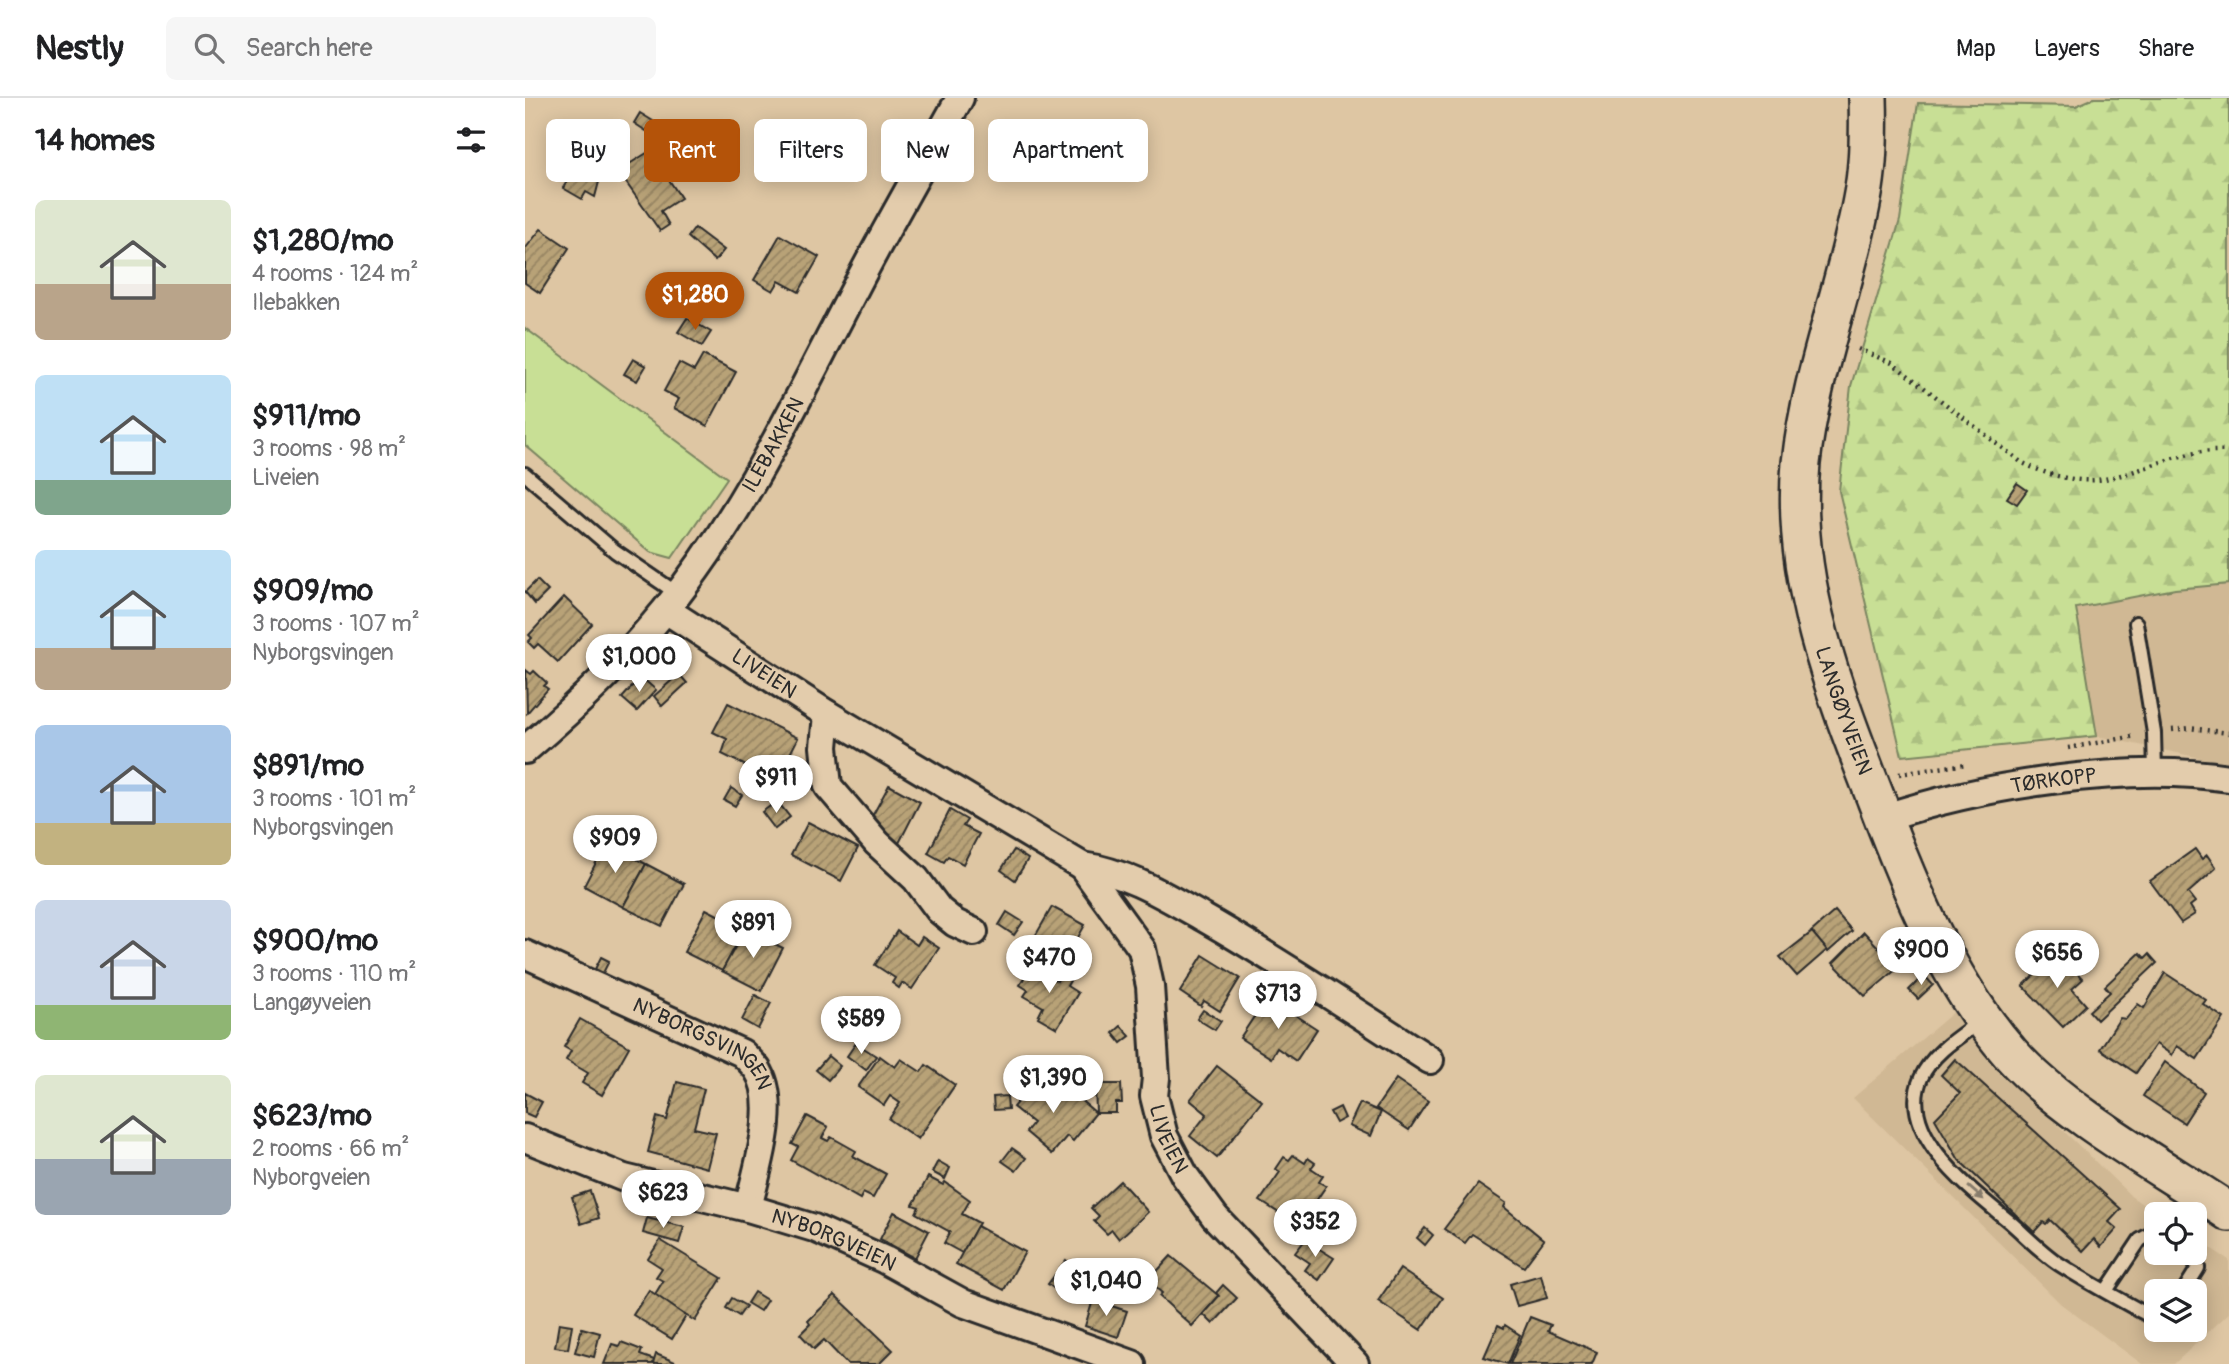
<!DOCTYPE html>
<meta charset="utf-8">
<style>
body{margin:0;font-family:Pangolin,sans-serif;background:#f6f6f6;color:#202124;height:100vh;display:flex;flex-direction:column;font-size:26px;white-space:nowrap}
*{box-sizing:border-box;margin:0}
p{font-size:23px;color:#757577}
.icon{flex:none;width:38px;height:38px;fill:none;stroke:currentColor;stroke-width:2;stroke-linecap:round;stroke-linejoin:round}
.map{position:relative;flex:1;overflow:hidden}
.details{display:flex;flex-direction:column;background:#fff;width:525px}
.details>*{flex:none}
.top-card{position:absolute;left:21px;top:21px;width:665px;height:63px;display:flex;gap:14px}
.fabs{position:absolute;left:1619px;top:1104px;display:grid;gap:14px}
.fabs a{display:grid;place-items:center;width:63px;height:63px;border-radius:10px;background:#fff;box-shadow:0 4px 18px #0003;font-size:35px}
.price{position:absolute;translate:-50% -60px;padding:0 16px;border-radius:24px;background:#fff;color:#222;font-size:23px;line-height:46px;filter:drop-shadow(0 2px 4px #0008)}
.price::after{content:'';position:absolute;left:50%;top:42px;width:21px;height:16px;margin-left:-10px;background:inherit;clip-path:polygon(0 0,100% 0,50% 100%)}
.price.active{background:#b45309;color:#fff}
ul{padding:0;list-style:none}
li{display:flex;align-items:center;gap:21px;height:175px;padding:0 35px}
li span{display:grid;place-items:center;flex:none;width:196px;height:140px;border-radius:10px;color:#555}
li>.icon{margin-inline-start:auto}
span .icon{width:84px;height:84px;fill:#fffc;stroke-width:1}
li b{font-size:30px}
h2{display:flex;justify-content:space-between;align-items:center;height:84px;padding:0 35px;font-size:30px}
.chip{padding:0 24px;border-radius:10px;background:#fff;box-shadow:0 4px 18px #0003;font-size:24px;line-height:63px}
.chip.active{background:#b45309;color:#fff}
header{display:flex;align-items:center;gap:42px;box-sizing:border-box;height:98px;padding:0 35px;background:#fff;border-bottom:2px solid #e0e0e0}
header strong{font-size:33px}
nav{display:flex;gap:38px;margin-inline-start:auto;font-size:24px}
.search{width:490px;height:63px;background:#f6f6f6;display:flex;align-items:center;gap:18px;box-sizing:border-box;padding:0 24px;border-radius:10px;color:#757577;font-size:26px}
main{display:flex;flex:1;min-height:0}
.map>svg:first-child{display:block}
</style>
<header>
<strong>Nestly</strong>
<div class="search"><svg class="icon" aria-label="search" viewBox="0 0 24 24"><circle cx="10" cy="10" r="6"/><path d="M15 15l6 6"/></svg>Search here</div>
<nav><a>Map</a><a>Layers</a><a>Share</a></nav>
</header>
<main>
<section class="details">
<h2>14 homes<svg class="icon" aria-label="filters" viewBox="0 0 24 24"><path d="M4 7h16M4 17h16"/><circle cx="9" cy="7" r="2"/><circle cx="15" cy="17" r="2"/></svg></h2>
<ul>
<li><span style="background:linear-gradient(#dfe7d0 60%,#b9a48a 0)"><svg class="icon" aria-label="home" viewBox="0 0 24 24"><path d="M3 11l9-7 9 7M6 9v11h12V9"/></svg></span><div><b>$1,280/mo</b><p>4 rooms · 124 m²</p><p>Ilebakken</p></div></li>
<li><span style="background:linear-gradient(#bfe0f5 75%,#7fa58c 0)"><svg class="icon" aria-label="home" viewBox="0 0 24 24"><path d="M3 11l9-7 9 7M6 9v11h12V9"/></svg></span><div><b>$911/mo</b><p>3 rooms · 98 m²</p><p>Liveien</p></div></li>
<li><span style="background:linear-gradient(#bfe0f5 70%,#b9a48a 0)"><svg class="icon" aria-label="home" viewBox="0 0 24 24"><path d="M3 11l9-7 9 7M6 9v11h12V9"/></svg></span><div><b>$909/mo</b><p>3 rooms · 107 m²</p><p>Nyborgsvingen</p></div></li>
<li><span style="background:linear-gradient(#a9c7e8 70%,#c2b280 0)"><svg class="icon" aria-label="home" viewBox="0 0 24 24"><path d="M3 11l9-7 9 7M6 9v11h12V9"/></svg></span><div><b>$891/mo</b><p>3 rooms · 101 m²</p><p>Nyborgsvingen</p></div></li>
<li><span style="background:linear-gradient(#c9d6e8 75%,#8fb573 0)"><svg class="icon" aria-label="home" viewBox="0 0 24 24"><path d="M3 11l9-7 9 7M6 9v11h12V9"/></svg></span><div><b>$900/mo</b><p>3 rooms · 110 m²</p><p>Langøyveien</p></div></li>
<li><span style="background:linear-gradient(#dfe7d0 60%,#9aa5b1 0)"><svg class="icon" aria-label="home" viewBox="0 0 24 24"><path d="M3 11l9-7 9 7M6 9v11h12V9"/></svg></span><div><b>$623/mo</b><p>2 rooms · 66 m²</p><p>Nyborgveien</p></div></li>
</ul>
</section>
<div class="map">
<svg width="1704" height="1266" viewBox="0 0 1704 1266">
<defs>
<pattern id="forest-firs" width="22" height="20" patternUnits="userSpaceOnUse" patternTransform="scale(1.75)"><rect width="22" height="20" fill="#c8df95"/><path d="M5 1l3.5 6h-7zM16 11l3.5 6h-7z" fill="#acc081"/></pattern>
<pattern id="building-hatch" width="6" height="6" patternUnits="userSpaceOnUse" patternTransform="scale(1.75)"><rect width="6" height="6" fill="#b8a277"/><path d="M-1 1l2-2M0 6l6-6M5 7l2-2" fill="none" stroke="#968462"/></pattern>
</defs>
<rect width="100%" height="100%" fill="#dec6a3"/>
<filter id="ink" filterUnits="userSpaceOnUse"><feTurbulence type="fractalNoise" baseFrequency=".0143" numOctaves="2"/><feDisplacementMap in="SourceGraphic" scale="14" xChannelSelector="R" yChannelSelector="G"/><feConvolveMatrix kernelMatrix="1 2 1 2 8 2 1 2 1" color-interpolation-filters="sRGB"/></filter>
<g filter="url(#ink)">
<g fill="#d0b894" fill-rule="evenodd">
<polygon points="1704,486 1704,666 1572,638 1550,510 1650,491"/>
<path d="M1431 912 1485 981 1607 1099 1632 1116 1631 1155H1670V1140L1704 1162V1215L1649 1266H1617L1536 1206 1328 1000ZM1631 1194H1670V1232H1631Z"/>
</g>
<polygon fill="#c8df95" stroke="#7a8560" stroke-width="2" points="0,230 202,380 147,460 125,454 0,347"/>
<polygon fill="url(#forest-firs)" stroke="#7a8560" stroke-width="2" points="1569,0 1704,0 1704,486 1650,491 1551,510 1572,638 1377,658 1314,393 1326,288 1375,122 1393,5 1551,8"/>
<g fill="url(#building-hatch)" stroke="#2b2b2b" stroke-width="2">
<polygon points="115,15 128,23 121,33 109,25"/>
<polygon points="125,53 156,100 136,113 144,127 135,133 93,73"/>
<polygon points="53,66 75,80 70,99 61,94 57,101 38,90"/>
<polygon points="170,130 199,152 190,163 163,139"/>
<polygon points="16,131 44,150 15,195 0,185 0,151"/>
<polygon points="255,137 294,159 274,194 254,183 248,193 229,182"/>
<polygon points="162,220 186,234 177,248 153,234"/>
<polygon points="178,257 211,274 182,328 149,310 154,301 139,293 154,265 169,273"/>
<polygon points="108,261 121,268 112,283 99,276"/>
<polygon points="1492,385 1502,392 1492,406 1482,400"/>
<polygon points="12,482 23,493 10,506 0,494"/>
<polygon points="39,499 67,526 33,564 13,546 9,550 3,544 7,540 4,537"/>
<polygon points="1,572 6,576 9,573 22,585 19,588 23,591 2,615"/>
<polygon points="154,576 162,585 137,608 129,598"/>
<polygon points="116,579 131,592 112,613 97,600"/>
<polygon points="203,605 273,640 257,672 237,661 231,673 197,656 202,641 188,634"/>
<polygon points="364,687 395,704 372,749 343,726"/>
<polygon points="206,690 217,697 210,708 199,702"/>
<polygon points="252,703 265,719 250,731 237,714"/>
<polygon points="425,712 442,722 438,728 454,736 438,766 423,758 419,764 403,755"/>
<polygon points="283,724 333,750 316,783 266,757"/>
<polygon points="81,745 121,766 98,809 59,788"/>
<polygon points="1670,751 1677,761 1682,757 1691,770 1663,795 1670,804 1665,808 1670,816 1656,825 1625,783"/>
<polygon points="489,752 503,761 490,782 476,772"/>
<polygon points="121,766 159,786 137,828 98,809"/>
<polygon points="527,809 560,827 542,859 532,853 528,859 505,847"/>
<polygon points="181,811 220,831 197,873 159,854"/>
<polygon points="1310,813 1327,833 1303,854 1286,834"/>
<polygon points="482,814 498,824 489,837 474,827"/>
<polygon points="220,831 258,850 236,893 197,873"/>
<polygon points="372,833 392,847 397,839 414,850 387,891 377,885 374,890 367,885 370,880 350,867"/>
<polygon points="1287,834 1302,852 1272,878 1255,859"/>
<polygon points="1339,834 1373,870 1340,898 1308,865"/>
<polygon points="1532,855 1558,881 1547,891 1561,907 1538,929 1498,888"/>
<polygon points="1615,855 1620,860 1624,856 1632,865 1572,922 1564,913 1585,894 1580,888"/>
<polygon points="678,857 715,880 695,913 679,903 676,908 655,894"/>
<polygon points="76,859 84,863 78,875 70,871"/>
<polygon points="506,868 532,883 536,875 546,881 542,888 553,895 532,930 513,919 518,909 499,898 503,892 495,887"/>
<polygon points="1640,875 1681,902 1678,906 1699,920 1672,961 1652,948 1647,957 1631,946 1611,975 1575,951 1595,920 1601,921 1613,906 1619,910"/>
<polygon points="1399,877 1408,887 1393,901 1384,892"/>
<polygon points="230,897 246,905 233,931 217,922"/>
<polygon points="740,902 754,911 758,905 768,911 766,914 792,931 771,963 752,950 746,960 715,940"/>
<polygon points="678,912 696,923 690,932 672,921"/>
<polygon points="55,921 104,949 77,997 57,985 63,975 41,962 46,953 39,949"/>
<polygon points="596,928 605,938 596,945 588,935"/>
<polygon points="331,945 351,958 341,972 322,958"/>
<polygon points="303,958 315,968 303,982 291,972"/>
<polygon points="355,958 370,969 376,961 396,974 401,967 430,987 393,1041 364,1021 375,1005 365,998 359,1007 333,989"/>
<polygon points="1430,961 1596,1111 1584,1124 1592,1131 1576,1149 1569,1141 1558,1153 1525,1122 1521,1126 1518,1124 1509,1134 1434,1062 1410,1021 1435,995 1416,977"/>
<polygon points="1640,964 1679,994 1659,1025 1618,998"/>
<polygon points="692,968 737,1003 692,1060 665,1038 682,1016 665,1002"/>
<polygon points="514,978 543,1002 548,996 571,1015 548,1043 542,1038 527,1056 501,1034 508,1025 488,1009"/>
<polygon points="871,981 903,1003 884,1032 851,1010"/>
<polygon points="152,984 179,991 169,1030 191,1035 182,1070 123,1054 132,1019 142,1022"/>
<polygon points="570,986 596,986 597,1005 591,1005 591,1015 571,1015"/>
<polygon points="0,995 17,1004 9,1019 0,1015"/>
<polygon points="482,998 483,1011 469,1012 468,999"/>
<polygon points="835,1005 856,1014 846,1038 824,1028"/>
<polygon points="815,1009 820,1020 811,1025 805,1014"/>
<polygon points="282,1018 303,1029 297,1040 303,1043 306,1039 331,1053 328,1058 361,1076 348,1100 338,1095 335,1101 266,1062 273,1049 267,1046"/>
<polygon points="487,1050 501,1060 491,1073 477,1063"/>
<polygon points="768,1057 780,1065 783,1060 790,1065 786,1070 798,1078 794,1084 801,1088 789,1106 791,1110 773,1127 735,1103 755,1074 751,1071 759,1059 764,1062"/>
<polygon points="413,1063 425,1070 420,1081 407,1074"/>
<polygon points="403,1079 418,1087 420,1084 445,1102 437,1116 454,1125 437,1155 419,1145 425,1134 391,1115 394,1109 388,1107"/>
<polygon points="595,1083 623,1114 594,1141 587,1132 582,1136 569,1123 574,1118 566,1110"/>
<polygon points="953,1086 981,1105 979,1109 1019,1142 999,1169 947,1136 940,1145 919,1131"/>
<polygon points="65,1093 74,1120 56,1126 47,1099"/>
<polygon points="369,1114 404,1133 390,1160 355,1141"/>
<polygon points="122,1120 159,1129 154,1145 118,1135"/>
<polygon points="452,1128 500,1154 479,1192 431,1166"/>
<polygon points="900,1130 908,1137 900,1147 892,1140"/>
<polygon points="135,1142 197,1180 170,1223 129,1198 138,1183 131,1179 137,1170 123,1161"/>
<polygon points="780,1142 809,1160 794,1182 780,1172 785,1165 770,1155"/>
<polygon points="646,1158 694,1198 667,1228 634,1198 637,1195 623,1183"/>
<polygon points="541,1162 554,1172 537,1196 523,1186"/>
<polygon points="875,1171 918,1200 896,1232 853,1203"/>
<polygon points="1016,1177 1022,1200 992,1208 985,1186"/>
<polygon points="698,1187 712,1200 688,1226 678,1216 694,1198 691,1195"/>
<polygon points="124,1192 161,1218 147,1241 108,1217"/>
<polygon points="229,1194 242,1202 235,1213 222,1205"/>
<polygon points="310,1197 368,1252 354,1266 322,1266 299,1242 289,1251 275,1236 285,1226 283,1223"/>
<polygon points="207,1200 221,1208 214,1218 201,1210"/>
<polygon points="568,1202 602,1213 593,1239 560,1228"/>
<polygon points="1005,1219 1026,1227 1023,1233 1072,1254 1067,1266 985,1266"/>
<polygon points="34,1225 47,1227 43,1251 30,1249"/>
<polygon points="973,1227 979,1230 980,1227 995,1237 983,1266 959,1259"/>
<polygon points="57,1230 75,1235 69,1259 50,1254"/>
<polygon points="96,1244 117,1252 115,1257 129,1262 128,1266 79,1266 87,1246 94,1248"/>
<polygon points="131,1256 150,1264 150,1266 128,1266"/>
</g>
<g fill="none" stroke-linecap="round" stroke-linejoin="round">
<defs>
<g id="lane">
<polyline points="0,376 90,453 153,496"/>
<polyline points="1611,525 1629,635 1630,674"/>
<path d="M1457 922C1435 938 1407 955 1396 980 1371 1037 1449 1094 1485 1124 1501 1138 1516 1154 1534 1166 1562 1184 1592 1200 1621 1216H1631"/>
<polyline points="1581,1193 1615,1142 1631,1133"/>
<polyline points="1658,1194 1673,1170 1670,1152"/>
</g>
<g id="street">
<path id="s1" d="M141 512 302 616 557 768C602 774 640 798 679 820 756 864 830 914 905 962"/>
<polyline points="302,616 299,649 303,688 352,745 391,781 414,812 430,825 449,834"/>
<path id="s2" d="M0 652C48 611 103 558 142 510 227 405 282 280 345 162 374 108 405 54 435 0"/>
<path id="s3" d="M1358 720C1457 687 1602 664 1704 680"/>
<path id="s4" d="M557 768 617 851 625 888 631 980 629 998 639 1038 660 1078 690 1119 830 1266"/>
<path id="s5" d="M0 856 217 955C222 960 228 966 232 971 255 1005 231 1074 223 1110"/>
<path id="s6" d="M0 1040 99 1080 223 1110 289 1130 360 1162 438 1205 607 1266"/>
</g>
<g id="secondary">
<path id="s7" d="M1343 0C1344 32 1344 64 1338 96 1322 187 1286 273 1276 365 1265 481 1310 596 1351 701 1385 790 1422 883 1486 956 1537 1014 1638 1070 1704 1114"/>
</g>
</defs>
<use href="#lane" stroke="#2b2b2b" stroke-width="18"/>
<use href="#street" stroke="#2b2b2b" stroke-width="32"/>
<use href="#secondary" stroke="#2b2b2b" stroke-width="42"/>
<g stroke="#2b2b2b" stroke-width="4.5" stroke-dasharray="2 5" stroke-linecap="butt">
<path d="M1333 251 1367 265 1496 364C1521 377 1556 387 1584 380 1630 370 1654 351 1704 353"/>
<polyline points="1647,632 1664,630 1704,635"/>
<polyline points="1543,650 1611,638"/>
<polyline points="1374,676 1441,666"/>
</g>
<use href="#lane" stroke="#e3ccac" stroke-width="12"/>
<use href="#street" stroke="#e3ccac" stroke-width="26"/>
<use href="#secondary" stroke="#e3ccac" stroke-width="37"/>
</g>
<defs><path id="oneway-solid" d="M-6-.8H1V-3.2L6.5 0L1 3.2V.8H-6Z" transform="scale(1.75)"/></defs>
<use fill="#877c6c" href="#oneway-solid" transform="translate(1451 1095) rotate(41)"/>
</g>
<g text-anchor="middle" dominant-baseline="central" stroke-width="5" stroke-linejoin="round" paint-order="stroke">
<g font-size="21" fill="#2b2b2b" stroke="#e3ccac">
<text stroke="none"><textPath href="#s2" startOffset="396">ILEBAKKEN</textPath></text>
<text stroke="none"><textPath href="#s1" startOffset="117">LIVEIEN</textPath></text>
<text stroke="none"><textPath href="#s7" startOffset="626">LANGØYVEIEN</textPath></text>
<text stroke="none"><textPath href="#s3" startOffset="175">TØRKOPP</textPath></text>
<text stroke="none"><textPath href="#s5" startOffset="201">NYBORGSVINGEN</textPath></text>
<text stroke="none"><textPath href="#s4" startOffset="296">LIVEIEN</textPath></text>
<text stroke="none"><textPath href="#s6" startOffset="326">NYBORGVEIEN</textPath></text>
</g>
</g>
</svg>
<div class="fabs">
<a><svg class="icon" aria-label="locate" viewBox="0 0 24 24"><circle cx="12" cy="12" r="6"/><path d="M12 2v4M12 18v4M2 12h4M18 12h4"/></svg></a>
<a><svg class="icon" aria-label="layers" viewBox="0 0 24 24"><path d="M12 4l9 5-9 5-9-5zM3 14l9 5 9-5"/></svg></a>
</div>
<b class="price active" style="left:170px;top:234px">$1,280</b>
<b class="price" style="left:114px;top:596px">$1,000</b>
<b class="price" style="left:251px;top:717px">$911</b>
<b class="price" style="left:90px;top:777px">$909</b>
<b class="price" style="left:228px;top:862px">$891</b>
<b class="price" style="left:1396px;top:889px">$900</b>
<b class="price" style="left:1532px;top:892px">$656</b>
<b class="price" style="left:524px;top:897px">$470</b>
<b class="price" style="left:753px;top:933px">$713</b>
<b class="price" style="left:336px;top:958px">$589</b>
<b class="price" style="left:528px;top:1017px">$1,390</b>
<b class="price" style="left:138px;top:1132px">$623</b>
<b class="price" style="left:790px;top:1161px">$352</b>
<b class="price" style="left:581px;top:1220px">$1,040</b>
<div class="top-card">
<a class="chip">Buy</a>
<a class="chip active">Rent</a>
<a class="chip">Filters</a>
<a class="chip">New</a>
<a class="chip">Apartment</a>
</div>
</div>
</main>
